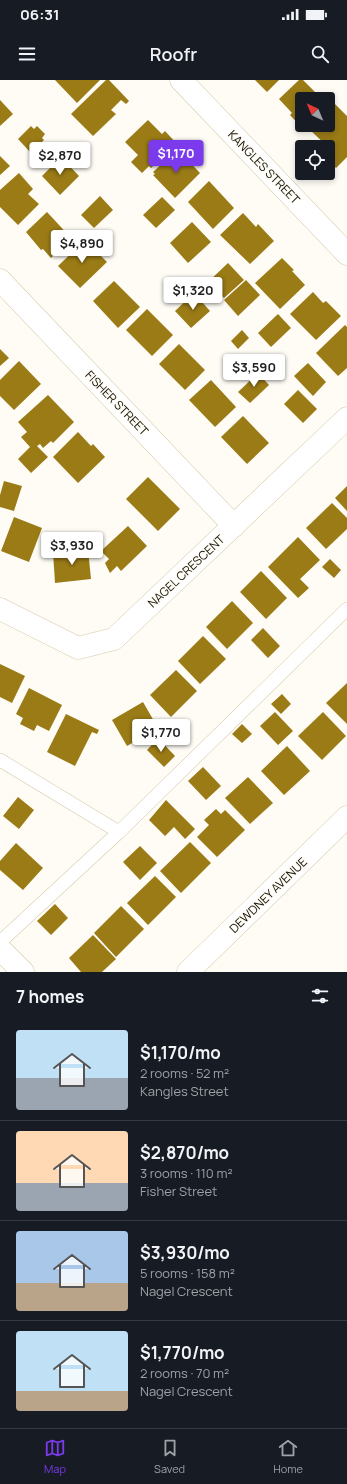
<!DOCTYPE html>
<meta charset="utf-8">
<style>
body{margin:0;font-family:Manrope,sans-serif;background:#20242c;color:#f1f3f6;height:100vh;display:flex;flex-direction:column;font-size:15px;white-space:nowrap}
*{box-sizing:border-box;margin:0}
p{font-size:13px;color:#9ea1a6}
.icon{flex:none;width:22px;height:22px;fill:none;stroke:currentColor;stroke-width:2;stroke-linecap:round;stroke-linejoin:round}
.map{position:relative;height:892px;overflow:hidden}
.sheet{display:flex;flex-direction:column;background:#171b24;flex:1}
.sheet>*{flex:none}
.needle{width:26px;rotate:316deg}
.buttons{position:absolute;left:295px;top:12px;display:grid;gap:8px}
.buttons a{display:grid;place-items:center;width:40px;height:40px;border-radius:4px;background:#171b24;box-shadow:0 2px 6px #0003;font-size:20px}
.price{position:absolute;translate:-50% -34px;padding:0 9px;border-radius:4px;background:#fff;color:#222;font-size:13px;line-height:26px;filter:drop-shadow(0 1px 2px #0008)}
.price::after{content:'';position:absolute;left:50%;top:24px;width:12px;height:9px;margin-left:-6px;background:inherit;clip-path:polygon(0 0,100% 0,50% 100%)}
.price.on{background:#7c3aed;color:#fff}
ul{padding:0;list-style:none}
li{display:flex;align-items:center;gap:12px;height:100px;padding:0 16px}
li+li{border-top:1px solid #363941}
li span{display:grid;place-items:center;flex:none;width:112px;height:80px;border-radius:4px;color:#555}
li>.icon{margin-inline-start:auto}
span .icon{width:48px;height:48px;fill:#fffc;stroke-width:1}
li b{font-size:17px}
h2{display:flex;justify-content:space-between;align-items:center;height:48px;padding:0 16px;font-size:17px}
.status{display:flex;justify-content:space-between;align-items:center;height:28px;padding:0 20px;background:#171b24;direction:ltr}
.status svg{height:11px;fill:currentColor}
header{display:flex;justify-content:space-between;align-items:center;height:52px;padding:0 16px;background:#171b24;font-size:18px;font-weight:600}
.dock{display:flex;justify-content:space-around;align-items:center;height:56px;border-top:1px solid #363941;background:#171b24;font-size:11px;color:#9ea1a6}
.dock a{display:grid;justify-items:center;gap:2px}
.dock .on{color:#7c3aed}
.map>svg:first-child{display:block}
</style>
<div class="status"><b>06:31</b><svg viewBox="0 0 49 12"><path d="M0 12V9h3v3zM5 12V6h3v6zM10 12V3h3v9zM15 12V0h3v12zM26 1h20v11H26zM47 4h2v5h-2z"/></svg></div>
<header><svg class="icon" aria-label="menu" viewBox="0 0 24 24"><path d="M4 6h16M4 12h16M4 18h16"/></svg>Roofr<svg class="icon" aria-label="search" viewBox="0 0 24 24"><circle cx="10" cy="10" r="6"/><path d="M15 15l6 6"/></svg></header>
<div class="map">
<svg width="347" height="892" viewBox="0 0 347 892">
<rect width="100%" height="100%" fill="#fefcf5"/>
<g fill="#9a7b16">
<polygon points="55,0 100,0 77,23"/>
<polygon points="106,0 109,0 129,21 126,24 121,20 111,30 116,34 93,56 71,34"/>
<polygon points="255,0 279,0 267,12"/>
<polygon points="299,0 303,0 322,19 302,19 302,45 305,45 302,48 290,35 292,33 279,19"/>
<polygon points="0,20 13,34 0,46"/>
<polygon points="334,23 347,36 347,77 336,88 328,80 328,67 308,48 311,45 328,45 328,29"/>
<polygon points="148,40 162,54 165,51 177,64 151,88 149,86 142,93 131,82 138,75 125,62"/>
<polygon points="31,46 34,49 37,46 45,54 42,58 44,60 31,73 18,59"/>
<polygon points="179,71 200,93 175,118 153,95 155,94 153,92 165,81 167,83"/>
<polygon points="0,76 10,86 0,95"/>
<polygon points="61,77 79,96 60,115 42,96"/>
<polygon points="19,93 33,109 28,114 39,124 18,145 0,127 0,110"/>
<polygon points="209,101 234,128 213,149 188,122"/>
<polygon points="100,116 113,130 94,148 81,135"/>
<polygon points="162,117 175,130 156,148 143,135"/>
<polygon points="47,132 72,159 51,178 43,169 41,170 26,152"/>
<polygon points="243,133 256,147 258,144 274,161 250,184 220,155"/>
<polygon points="192,142 211,162 188,183 170,163"/>
<polygon points="85,160 107,182 80,208 58,186"/>
<polygon points="282,178 294,190 292,191 305,205 280,229 255,203"/>
<polygon points="228,183 244,200 224,218 218,212 212,219 203,210 210,204 208,202"/>
<polygon points="246,200 260,215 238,236 224,220"/>
<polygon points="114,201 140,227 118,248 93,221"/>
<polygon points="313,212 323,223 326,221 341,236 316,260 290,234"/>
<polygon points="194,213 210,231 191,248 175,231"/>
<polygon points="147,229 173,255 152,276 126,250"/>
<polygon points="278,234 291,248 271,267 258,253"/>
<polygon points="345,245 347,247 347,288 338,296 316,273"/>
<polygon points="242,250 249,258 238,269 231,261"/>
<polygon points="179,264 205,290 185,310 159,284"/>
<polygon points="0,269 9,278 0,286"/>
<polygon points="19,281 41,304 14,330 0,316 0,300"/>
<polygon points="308,283 326,302 313,316 294,296"/>
<polygon points="258,293 269,305 250,323 238,312"/>
<polygon points="211,300 236,327 215,347 189,320"/>
<polygon points="298,310 317,329 303,343 284,324"/>
<polygon points="48,315 74,342 53,363 51,361 43,368 40,364 37,366 48,377 31,393 18,379 30,367 21,357 27,352 18,342"/>
<polygon points="243,336 269,363 247,384 221,357"/>
<polygon points="78,352 91,366 93,364 105,377 78,403 53,377"/>
<polygon points="148,397 180,429 158,451 126,419"/>
<polygon points="4,401 22,406 14,431 0,427 0,415"/>
<polygon points="347,406 347,431 335,418"/>
<polygon points="332,423 347,438 347,449 326,469 306,448"/>
<polygon points="14,437 42,448 29,482 1,471"/>
<polygon points="128,446 147,466 121,491 117,486 110,493 105,483 109,479 101,471"/>
<polygon points="298,457 320,480 300,499 309,508 298,518 268,487"/>
<polygon points="88,469 91,499 55,503 53,472"/>
<polygon points="330,479 341,490 334,498 322,487"/>
<polygon points="261,491 287,518 266,539 240,512"/>
<polygon points="232,521 253,543 227,569 206,547"/>
<polygon points="263,548 280,566 268,578 251,560"/>
<polygon points="203,556 226,579 200,604 178,581"/>
<polygon points="0,584 25,596 12,623 0,617"/>
<polygon points="176,590 197,611 171,637 150,615"/>
<polygon points="347,603 347,644 326,623"/>
<polygon points="29,608 62,625 49,651 37,645 34,651 20,644 23,638 16,634"/>
<polygon points="282,614 291,624 281,634 271,624"/>
<polygon points="143,622 158,648 127,666 112,640"/>
<polygon points="275,632 293,651 278,665 260,646"/>
<polygon points="323,632 346,656 322,680 298,656"/>
<polygon points="66,634 99,650 97,654 92,652 75,686 47,672"/>
<polygon points="242,644 252,654 242,663 232,654"/>
<polygon points="158,658 175,676 164,687 147,670"/>
<polygon points="287,666 310,691 284,715 261,691"/>
<polygon points="203,687 221,706 206,720 188,701"/>
<polygon points="248,697 273,723 250,744 225,718"/>
<polygon points="18,717 34,730 19,749 3,736"/>
<polygon points="166,720 195,749 185,759 174,747 165,756 149,740"/>
<polygon points="216,729 221,734 225,730 245,750 217,777 197,757 209,745 204,740"/>
<polygon points="190,762 211,783 181,813 160,791"/>
<polygon points="16,763 43,788 23,810 0,790 0,781"/>
<polygon points="140,766 157,783 140,800 123,782"/>
<polygon points="155,796 176,817 148,845 127,823"/>
<polygon points="55,824 68,838 51,855 37,841"/>
<polygon points="121,826 144,849 116,877 94,853"/>
<polygon points="93,855 116,879 102,892 81,892 69,878"/>
</g>
<g fill="none" stroke-linecap="round" stroke-linejoin="round">
<defs>
<g id="service">
<polyline points="0,680 119,752"/>
<polyline points="0,862 119,752 347,529"/>
</g>
<g id="minor">
<polyline points="181,0 347,174"/>
<polyline points="0,200 234,446"/>
<polyline points="0,529 78,568 114,559 347,338"/>
</g>
<g id="tertiary">
<polyline points="0,869 23,892"/>
<polyline points="188,892 347,737"/>
</g>
</defs>
<use href="#service" stroke="#d5caac" stroke-width="14"/>
<use href="#minor" stroke="#d5caac" stroke-width="23"/>
<use href="#tertiary" stroke="#d5caac" stroke-width="23"/>
<use href="#service" stroke="#fff" stroke-width="13"/>
<use href="#minor" stroke="#fff" stroke-width="22"/>
<use href="#tertiary" stroke="#fff" stroke-width="22"/>
</g>
<g text-anchor="middle" dominant-baseline="central" stroke-width="3" stroke-linejoin="round" paint-order="stroke">
<g font-size="12" fill="#161208" stroke="#fefcf5">
<text transform="translate(264 87) rotate(46)">KANGLES STREET</text>
<text transform="translate(117 323) rotate(46)">FISHER STREET</text>
<text transform="translate(186 491) rotate(-43)">NAGEL CRESCENT</text>
<text transform="translate(268 815) rotate(-44)">DEWDNEY AVENUE</text>
</g>
</g>
</svg>
<div class="buttons">
<a><svg class="needle" viewBox="-14 -14 28 28"><path d="M0-13l5 13h-10z" fill="#e53935"/><path d="M0 13l5-13h-10z" fill="#9ea1a6"/></svg></a>
<a><svg class="icon" aria-label="locate" viewBox="0 0 24 24"><circle cx="12" cy="12" r="6"/><path d="M12 2v4M12 18v4M2 12h4M18 12h4"/></svg></a>
</div>
<b class="price on" style="left:176px;top:94px">$1,170</b>
<b class="price" style="left:60px;top:96px">$2,870</b>
<b class="price" style="left:82px;top:184px">$4,890</b>
<b class="price" style="left:193px;top:231px">$1,320</b>
<b class="price" style="left:254px;top:308px">$3,590</b>
<b class="price" style="left:72px;top:486px">$3,930</b>
<b class="price" style="left:161px;top:673px">$1,770</b>
</div>
<section class="sheet">
<h2>7 homes<svg class="icon" aria-label="filters" viewBox="0 0 24 24"><path d="M4 7h16M4 17h16"/><circle cx="9" cy="7" r="2"/><circle cx="15" cy="17" r="2"/></svg></h2>
<ul>
<li><span style="background:linear-gradient(#bfe0f5 60%,#9aa5b1 0)"><svg class="icon" aria-label="home" viewBox="0 0 24 24"><path d="M3 11l9-7 9 7M6 9v11h12V9"/></svg></span><div><b>$1,170/mo</b><p>2 rooms · 52 m²</p><p>Kangles Street</p></div></li>
<li><span style="background:linear-gradient(#ffd9b3 65%,#9aa5b1 0)"><svg class="icon" aria-label="home" viewBox="0 0 24 24"><path d="M3 11l9-7 9 7M6 9v11h12V9"/></svg></span><div><b>$2,870/mo</b><p>3 rooms · 110 m²</p><p>Fisher Street</p></div></li>
<li><span style="background:linear-gradient(#a9c7e8 65%,#b9a48a 0)"><svg class="icon" aria-label="home" viewBox="0 0 24 24"><path d="M3 11l9-7 9 7M6 9v11h12V9"/></svg></span><div><b>$3,930/mo</b><p>5 rooms · 158 m²</p><p>Nagel Crescent</p></div></li>
<li><span style="background:linear-gradient(#bfe0f5 75%,#b9a48a 0)"><svg class="icon" aria-label="home" viewBox="0 0 24 24"><path d="M3 11l9-7 9 7M6 9v11h12V9"/></svg></span><div><b>$1,770/mo</b><p>2 rooms · 70 m²</p><p>Nagel Crescent</p></div></li>
</ul>
</section>
<nav class="dock">
<a class="on"><svg class="icon" aria-label="map" viewBox="0 0 24 24"><path d="M3 6l6-2 6 2 6-2v14l-6 2-6-2-6 2zM9 4v14M15 6v14"/></svg>Map</a>
<a><svg class="icon" aria-label="saved" viewBox="0 0 24 24"><path d="M7 4h10v16l-5-4-5 4z"/></svg>Saved</a>
<a><svg class="icon" aria-label="home" viewBox="0 0 24 24"><path d="M3 11l9-7 9 7M6 9v11h12V9"/></svg>Home</a>
</nav>
